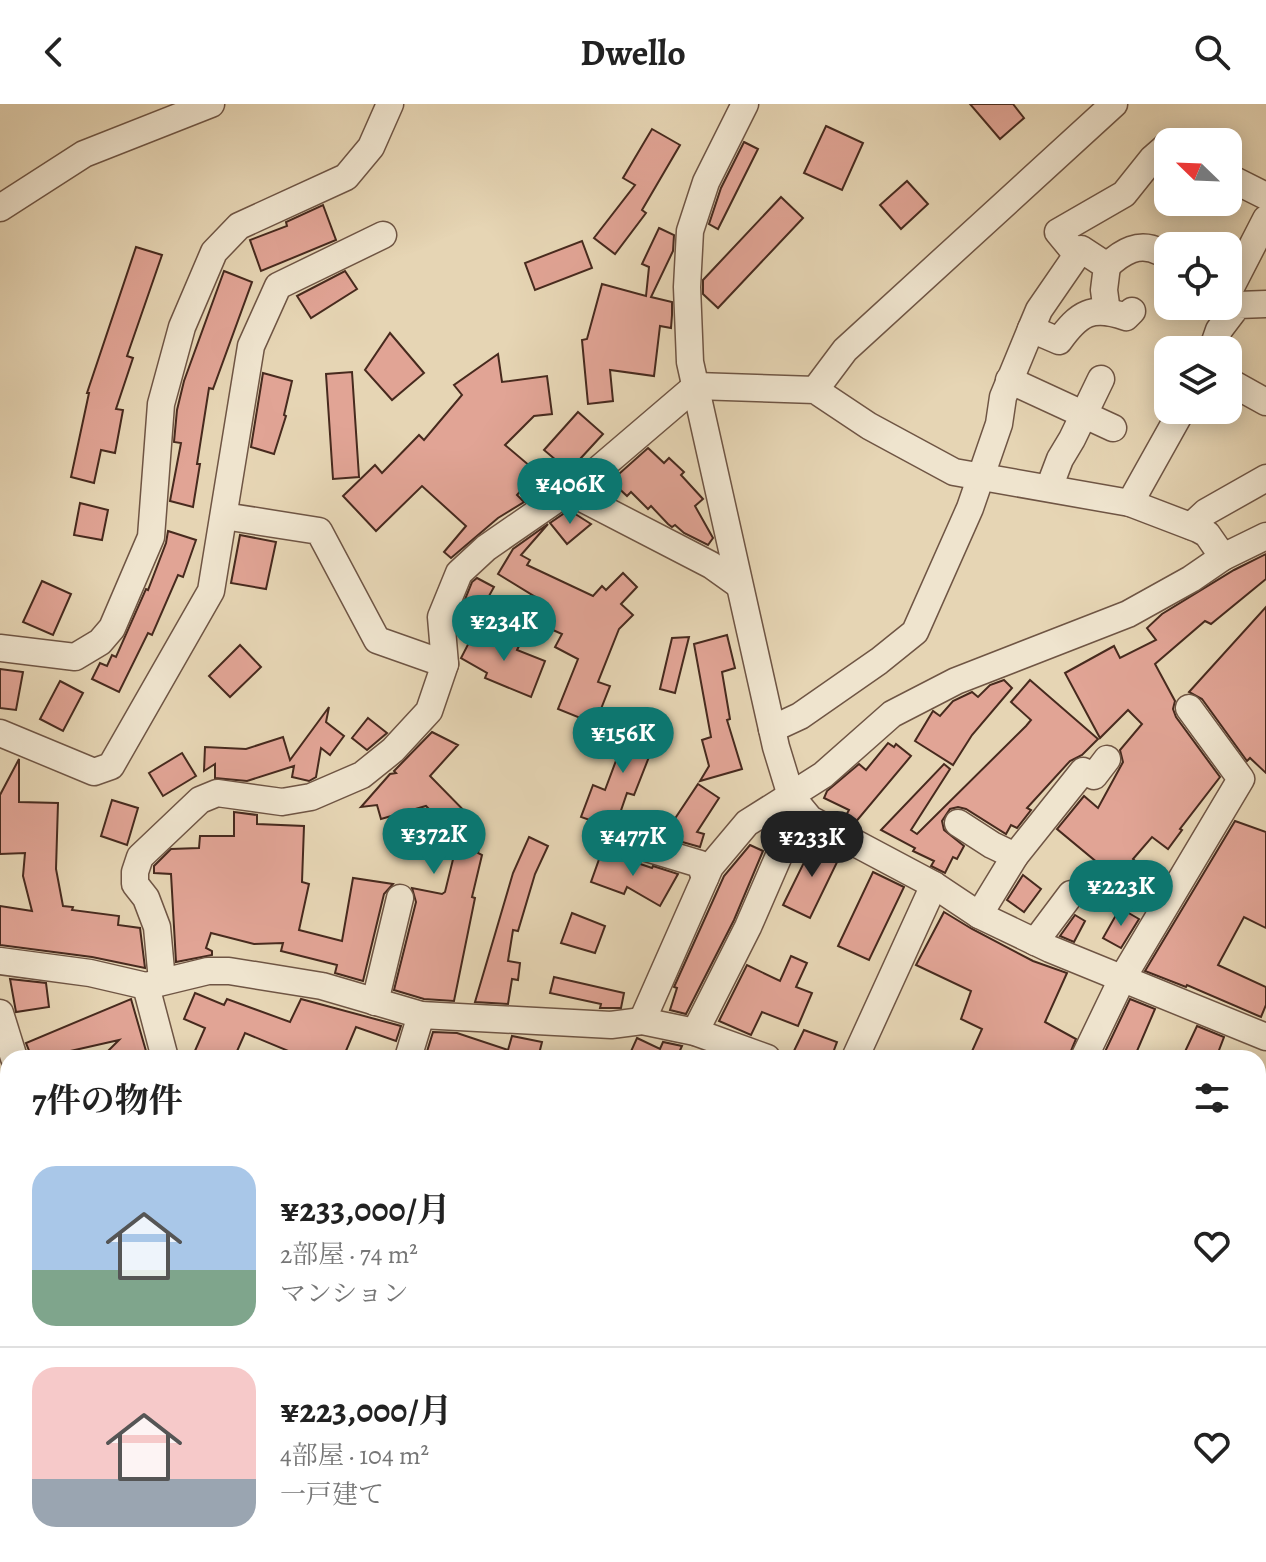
<!DOCTYPE html>
<html lang="ja">
<meta charset="utf-8">
<style>
body{margin:0;font-family:Alegreya,"Noto Serif JP",serif;background:#f2f2f2;color:#222;height:100vh;display:flex;flex-direction:column;font-size:30px;white-space:nowrap}
*{box-sizing:border-box;margin:0}
p{font-size:26px;color:#767676}
.icon{flex:none;width:44px;height:44px;fill:none;stroke:currentColor;stroke-width:2;stroke-linecap:round;stroke-linejoin:round}
.map{position:relative;flex:1;overflow:hidden}
.side{position:absolute;left:0px;top:946px;width:1266px;height:512px;display:flex;flex-direction:column;background:#fff;border-radius:24px 24px 0 0;box-shadow:0 4px 20px #0003}
.side>*{flex:none}
.needle{width:52px;rotate:293deg}
.tools{position:absolute;left:1154px;top:24px;display:grid;gap:16px}
.tools a{display:grid;place-items:center;width:88px;height:88px;border-radius:16px;background:#fff;box-shadow:0 4px 20px #0003;font-size:40px}
.price{position:absolute;translate:-50% -68px;padding:0 18px;border-radius:28px;background:#0f766e;color:#fff;font-size:26px;line-height:52px;filter:drop-shadow(0 2px 4px #0008)}
.price::after{content:'';position:absolute;left:50%;top:48px;width:24px;height:18px;margin-left:-12px;background:inherit;clip-path:polygon(0 0,100% 0,50% 100%)}
.price.current{background:#222;color:#fff}
ul{padding:0;list-style:none}
li{display:flex;align-items:center;gap:24px;height:200px;padding:0 32px}
li+li{border-top:2px solid #e0e0e0}
li span{display:grid;place-items:center;flex:none;width:224px;height:160px;border-radius:24px;color:#555}
li>.icon{margin-inline-start:auto}
span .icon{width:96px;height:96px;fill:#fffc;stroke-width:1}
li b{font-size:34px}
h2{display:flex;justify-content:space-between;align-items:center;height:96px;padding:0 32px;font-size:34px}
header{display:flex;justify-content:space-between;align-items:center;height:104px;padding:0 32px;background:#fff;font-size:36px;font-weight:600}
.map>svg:first-child{display:block}
</style>
<header><svg class="icon" aria-label="back" viewBox="0 0 24 24"><path d="M15 5l-7 7 7 7"/></svg>Dwello<svg class="icon" aria-label="search" viewBox="0 0 24 24"><circle cx="10" cy="10" r="6"/><path d="M15 15l6 6"/></svg></header>
<div class="map">
<svg width="1266" height="1458" viewBox="0 0 1266 1458">
<rect width="100%" height="100%" fill="#e6d5b4"/>
<filter id="stains"><feTurbulence type="fractalNoise" baseFrequency=".0025" numOctaves="4"/><feColorMatrix values="0 0 0 0 .2 0 0 0 0 .09 0 0 0 0 .02 0 0 0 .5 -.17"/></filter>
<radialGradient id="worn" r=".72"><stop offset=".6" stop-color="#630" stop-opacity="0"/><stop offset="1" stop-color="#630" stop-opacity=".3"/></radialGradient>
<g fill="#bcbb89" stroke="#827254" stroke-width="2">
<polygon points="1266,1065 1266,1390 1258,1386 1258,1081"/>
<polygon points="982,1450 1207,1450 1204,1458 978,1458"/>
</g>
<g fill="#e1a495" stroke="#472a1e" stroke-width="2">
<polygon points="970,0 1013,0 1024,14 1000,35"/>
<polygon points="826,22 863,39 842,86 804,69"/>
<polygon points="652,25 680,41 642,106 646,109 615,150 594,134 635,81 623,74"/>
<polygon points="744,38 758,45 718,125 709,120 721,84"/>
<polygon points="907,77 928,100 901,125 880,101"/>
<polygon points="781,93 803,114 718,204 703,190 703,176"/>
<polygon points="323,101 336,136 261,167 250,136 287,122 286,118"/>
<polygon points="659,124 674,131 673,147 651,193 672,198 672,211 671,224 660,222 654,272 610,266 613,297 588,300 582,236 587,235 602,180 646,192 649,163 642,160"/>
<polygon points="582,137 592,164 535,186 525,159"/>
<polygon points="136,143 162,151 127,252 133,254 116,305 123,306 115,349 101,346 94,379 71,373 89,289 87,289"/>
<polygon points="224,167 252,178 213,285 209,284 197,360 200,360 193,403 170,397 181,339 174,338 177,306 184,277"/>
<polygon points="345,167 357,185 311,214 297,192"/>
<polygon points="390,229 424,269 392,296 365,266"/>
<polygon points="498,250 502,278 547,272 552,310 534,312 505,341 537,368 517,391 524,398 498,414 451,454 444,448 466,422 422,382 376,427 343,392 375,361 382,369 419,331 424,336 462,291 454,281"/>
<polygon points="352,268 359,373 333,375 326,270"/>
<polygon points="263,269 292,277 284,311 286,312 274,350 251,343"/>
<polygon points="578,308 603,330 569,367 544,346"/>
<polygon points="648,344 664,359 669,354 684,368 681,371 703,395 695,402 713,434 708,441 684,429 675,421 672,423 668,420 651,402 648,405 631,388 627,392 611,377"/>
<polygon points="80,399 108,406 102,436 74,431"/>
<polygon points="569,406 591,420 567,440 550,419"/>
<polygon points="548,420 521,451 530,456 527,461 593,492 602,482 606,486 623,469 637,483 621,500 633,511 619,525 598,578 610,582 595,620 558,605 578,555 555,543 562,530 528,515 537,494 498,470 513,445"/>
<polygon points="168,427 196,436 183,473 178,471 152,531 148,529 119,588 92,575 100,559 107,562 112,551 116,553 146,485 148,486 166,439"/>
<polygon points="240,431 276,438 266,485 231,479"/>
<polygon points="1266,450 1266,475 1211,520 1205,517 1155,560 1175,597 1173,605 1176,613 1220,673 1180,725 1182,726 1168,745 1152,733 1133,755 1137,759 1114,791 1089,773 1099,760 1057,725 1084,692 1098,704 1123,658 1120,646 1142,620 1128,606 1100,634 1065,569 1114,542 1120,554 1156,536 1147,524 1162,510 1234,466"/>
<polygon points="477,474 494,483 469,528 458,522 457,515 472,478"/>
<polygon points="42,477 71,490 53,531 23,518"/>
<polygon points="1266,503 1266,669 1250,654 1247,657 1202,595 1189,588"/>
<polygon points="476,525 519,542 517,546 545,557 531,593 485,574 487,569 461,554"/>
<polygon points="727,531 735,564 722,568 730,615 727,616 742,665 700,677 709,662 702,636 711,633 694,540"/>
<polygon points="689,533 675,589 660,585 672,534"/>
<polygon points="240,541 261,563 230,593 209,572"/>
<polygon points="0,565 23,568 16,606 0,604"/>
<polygon points="1004,576 1012,584 972,631 953,661 915,637 933,607 940,612 953,597 972,588 978,593 990,581"/>
<polygon points="1030,576 1098,635 1082,651 1070,657 1027,704 1031,706 1017,724 1011,721 1006,730 966,705 958,703 950,705 942,717 944,726 964,742 957,755 953,753 945,769 931,762 934,757 913,747 915,744 881,726 944,660 950,665 911,726 917,730 1026,622 1031,616 1011,598"/>
<polygon points="60,577 83,589 63,627 40,615"/>
<polygon points="329,603 326,618 344,632 330,651 321,644 316,673 309,677 292,673 294,662 247,677 215,674 215,660 204,667 205,643 246,645 283,633 290,656"/>
<polygon points="368,614 387,629 367,646 352,634"/>
<polygon points="632,614 660,625 634,691 627,689 617,718 601,720 581,713 593,681 605,686"/>
<polygon points="432,628 458,641 430,672 483,726 478,749 482,751 472,793 475,794 454,897 424,895 394,886 416,798 412,784 442,790 445,788 458,735 426,702 381,715 377,701 361,703 390,670 396,669 394,667"/>
<polygon points="888,639 894,643 896,640 911,652 854,720 844,715 849,706 824,694 827,687 859,660 866,666"/>
<polygon points="182,649 196,672 163,692 149,669"/>
<polygon points="19,655 19,698 58,699 56,765 63,802 73,803 72,806 119,812 118,821 140,824 145,864 92,853 0,841 0,802 32,807 23,772 25,749 0,750 0,691"/>
<polygon points="698,680 719,694 697,728 704,730 700,743 661,732 664,716 672,719"/>
<polygon points="112,696 138,704 127,741 101,732"/>
<polygon points="234,708 257,711 257,720 304,722 302,778 309,780 299,826 342,837 353,774 393,780 384,790 363,877 335,869 337,861 281,847 283,839 254,840 211,829 206,844 212,847 212,851 176,858 171,770 154,769 154,762 171,745 199,744 200,732 234,732"/>
<polygon points="1235,717 1266,728 1266,824 1244,813 1218,861 1266,883 1266,901 1261,913 1187,881 1186,883 1145,867"/>
<polygon points="529,733 548,742 535,770 518,827 513,826 508,857 520,859 518,876 512,875 508,900 475,898 513,769"/>
<polygon points="815,736 841,750 810,814 783,801"/>
<polygon points="750,741 763,747 734,816 686,910 670,906 677,884 674,883 724,772"/>
<polygon points="602,747 652,764 653,762 678,770 660,802 627,783 624,790 591,778"/>
<polygon points="873,768 904,783 869,856 838,842"/>
<polygon points="1023,771 1041,785 1024,808 1007,796"/>
<polygon points="1120,804 1139,815 1121,844 1103,834"/>
<polygon points="944,808 972,825 1033,857 1067,869 1045,918 1076,935 1068,954 969,954 982,925 961,915 971,887 916,861"/>
<polygon points="572,809 605,822 595,849 561,839"/>
<polygon points="1075,811 1085,817 1074,838 1060,832"/>
<polygon points="791,852 807,859 796,883 812,889 798,922 762,908 751,931 719,917 747,861 780,877"/>
<polygon points="554,873 624,889 621,904 600,904 601,900 550,889"/>
<polygon points="10,875 46,879 49,903 16,908"/>
<polygon points="195,889 224,901 227,895 290,918 301,895 401,922 396,937 356,923 343,954 289,954 291,948 245,929 234,954 206,954 194,949 205,924 184,915"/>
<polygon points="131,895 148,954 101,954 119,936 66,948 51,954 32,954 26,939"/>
<polygon points="1130,895 1155,905 1134,954 1102,954"/>
<polygon points="1197,922 1224,933 1216,954 1182,954"/>
<polygon points="804,926 837,938 831,954 805,954 793,949"/>
<polygon points="433,928 457,929 508,946 512,932 542,938 538,954 425,954"/>
<polygon points="637,934 660,945 663,938 682,942 677,953 681,954 628,954"/>
</g>
<g fill="none" stroke-linecap="round" stroke-linejoin="round">
<defs>
<g id="minor">
<polyline points="1228,73 1266,92"/>
<polyline points="0,104 84,50 211,0"/>
<polyline points="1077,151 1058,128 1124,90 1152,55 1168,41"/>
<path d="M1107 162C1122 148 1139 137 1160 148"/>
<polyline points="1228,189 1266,115"/>
<polyline points="1031,225 1039,206 1081,145 1107,162 1104,186 1107,208"/>
<polyline points="1212,246 1219,226 1238,201 1266,200"/>
<polyline points="1009,276 1113,324"/>
<polyline points="1228,277 1266,298"/>
<polyline points="815,286 845,246 1114,0"/>
<polyline points="1049,384 1060,355 1072,335 1101,275"/>
<polyline points="568,387 711,461 739,481"/>
<polyline points="1130,399 1198,425 1207,430 1223,453"/>
<polyline points="224,412 319,427 377,536 445,560"/>
<polyline points="1191,422 1206,408 1266,374"/>
<polyline points="0,544 75,553 100,538 112,524 151,433 161,300 182,223 214,148 239,122 346,73 371,43 390,0"/>
<path d="M772 625 800 612 879 557 915 528 970 404 999 320 1003 293 1031 225 1059 237C1079 209 1092 201 1126 213L1132 207"/>
<polyline points="0,629 94,668 111,662 211,487 251,242 278,182 383,131"/>
<polyline points="791,692 810,715 934,781 979,811 1050,845 1266,933"/>
<polyline points="958,719 992,741 1015,752"/>
<polyline points="610,733 700,760 705,774"/>
<polyline points="979,811 1015,752 1083,667 1094,672 1107,655"/>
<polyline points="1035,838 1071,790"/>
<polyline points="0,857 90,869 146,882 208,867 229,867 322,882 421,911 611,921 642,917 695,928 767,954"/>
<polyline points="162,877 157,823 146,794 135,780 135,768 140,753 200,696 217,689 282,698 311,693 362,671 393,646 429,607 445,560 441,513 459,469 486,444 593,370 696,282 815,286 869,322 954,368 1130,399 1182,306"/>
<polyline points="146,882 165,954"/>
<polyline points="375,898 400,794"/>
<polyline points="0,909 14,954"/>
<polyline points="642,917 710,763 747,719 823,671 892,610 956,577 1128,510 1191,475 1223,453 1266,432"/>
<polyline points="695,928 748,823 791,724 791,692 776,643 690,258 687,183 690,127 706,78 745,0"/>
<polyline points="408,954 421,911"/>
<polyline points="855,954 934,781"/>
<polyline points="1084,954 1123,873 1241,675 1189,604"/>
<polyline points="1258,1029 1266,1014"/>
<polyline points="1258,1409 1266,1413"/>
<polyline points="468,1450 476,1458"/>
<polyline points="764,1450 766,1458"/>
<polyline points="639,1458 644,1450"/>
</g>
</defs>
<use href="#minor" stroke="#6f5544" stroke-width="29"/>
<use href="#minor" stroke="#efe4ce" stroke-width="26"/>
</g>
<rect width="100%" height="100%" filter="url(#stains)"/>
<rect width="100%" height="100%" fill="url(#worn)"/>
</svg>
<div class="tools">
<a><svg class="needle" viewBox="-14 -14 28 28"><path d="M0-13l5 13h-10z" fill="#e53935"/><path d="M0 13l5-13h-10z" fill="#767676"/></svg></a>
<a><svg class="icon" aria-label="locate" viewBox="0 0 24 24"><circle cx="12" cy="12" r="6"/><path d="M12 2v4M12 18v4M2 12h4M18 12h4"/></svg></a>
<a><svg class="icon" aria-label="layers" viewBox="0 0 24 24"><path d="M12 4l9 5-9 5-9-5zM3 14l9 5 9-5"/></svg></a>
</div>
<b class="price" style="left:570px;top:422px">¥406K</b>
<b class="price" style="left:504px;top:559px">¥234K</b>
<b class="price" style="left:623px;top:671px">¥156K</b>
<b class="price" style="left:434px;top:772px">¥372K</b>
<b class="price" style="left:633px;top:774px">¥477K</b>
<b class="price current" style="left:812px;top:775px">¥233K</b>
<b class="price" style="left:1121px;top:824px">¥223K</b>
<section class="side">
<h2>7件の物件<svg class="icon" aria-label="filters" viewBox="0 0 24 24"><path d="M4 7h16M4 17h16"/><circle cx="9" cy="7" r="2"/><circle cx="15" cy="17" r="2"/></svg></h2>
<ul>
<li><span style="background:linear-gradient(#a9c7e8 65%,#7fa58c 0)"><svg class="icon" aria-label="home" viewBox="0 0 24 24"><path d="M3 11l9-7 9 7M6 9v11h12V9"/></svg></span><div><b>¥233,000/月</b><p>2部屋 · 74 m²</p><p>マンション</p></div><svg class="icon" aria-label="heart" viewBox="0 0 24 24"><path d="M12 20l-8-8c-3-5 5-10 8-4 3-6 11-1 8 4z"/></svg></li>
<li><span style="background:linear-gradient(#f6c9c9 70%,#9aa5b1 0)"><svg class="icon" aria-label="home" viewBox="0 0 24 24"><path d="M3 11l9-7 9 7M6 9v11h12V9"/></svg></span><div><b>¥223,000/月</b><p>4部屋 · 104 m²</p><p>一戸建て</p></div><svg class="icon" aria-label="heart" viewBox="0 0 24 24"><path d="M12 20l-8-8c-3-5 5-10 8-4 3-6 11-1 8 4z"/></svg></li>
</ul>
</section>
</div>
